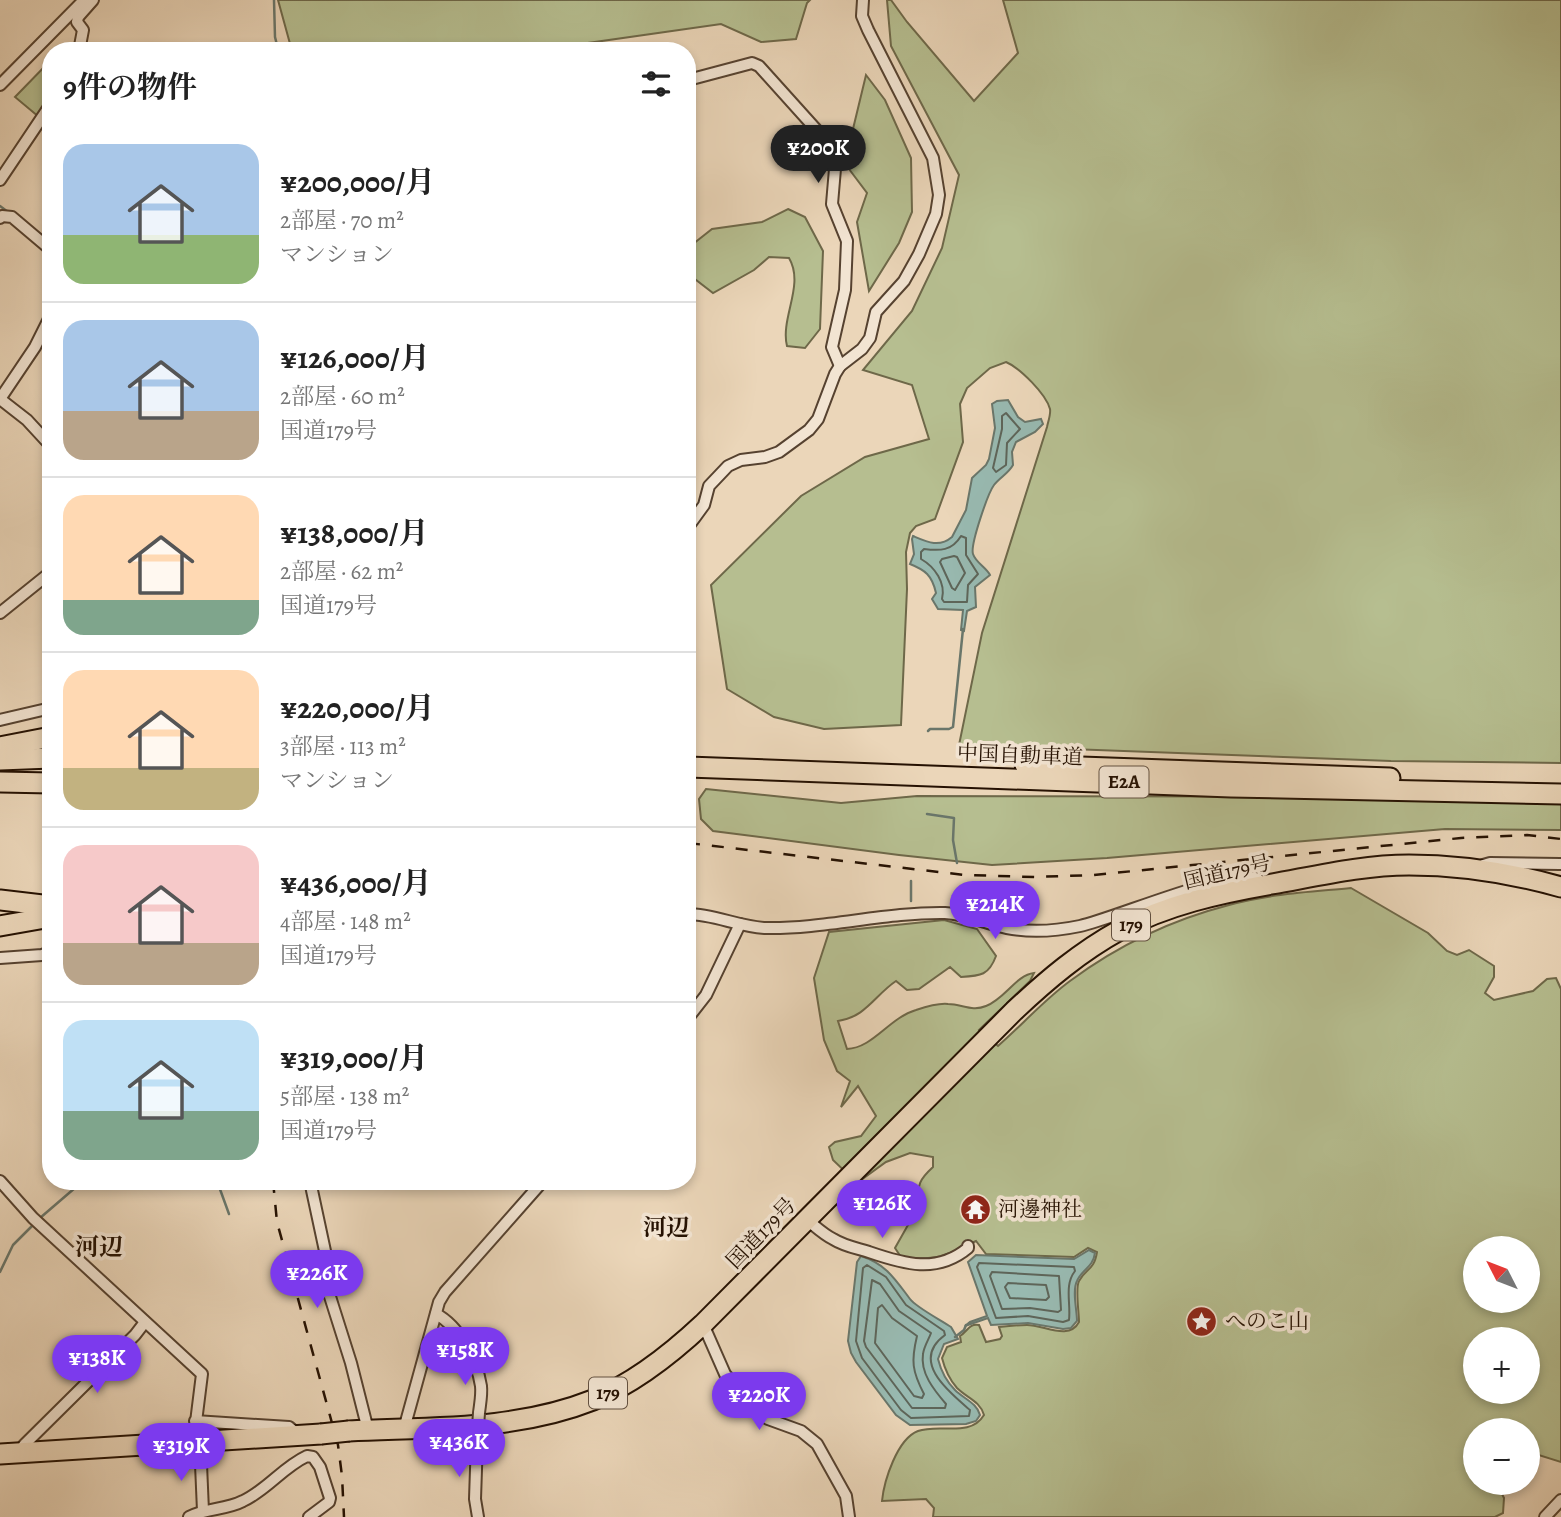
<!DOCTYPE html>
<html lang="ja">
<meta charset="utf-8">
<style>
body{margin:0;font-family:Alegreya,"Noto Serif JP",serif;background:#f6f6f6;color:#222;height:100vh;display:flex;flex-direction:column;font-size:26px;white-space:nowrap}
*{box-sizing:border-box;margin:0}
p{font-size:23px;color:#767676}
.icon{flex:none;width:38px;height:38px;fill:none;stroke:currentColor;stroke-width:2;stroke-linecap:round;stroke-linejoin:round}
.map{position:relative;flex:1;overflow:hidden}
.sheet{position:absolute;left:42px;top:42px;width:654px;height:1148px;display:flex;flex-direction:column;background:#fff;border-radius:28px;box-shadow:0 4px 10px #0003}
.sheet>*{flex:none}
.needle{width:46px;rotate:312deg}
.tools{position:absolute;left:1463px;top:1236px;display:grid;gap:14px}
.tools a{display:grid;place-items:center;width:77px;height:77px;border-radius:50%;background:#fff;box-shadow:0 4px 10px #0003;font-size:35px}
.price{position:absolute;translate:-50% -60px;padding:0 16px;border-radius:24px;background:#7c3aed;color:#fff;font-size:23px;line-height:46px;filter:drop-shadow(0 2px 4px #0008)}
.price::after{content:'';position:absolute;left:50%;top:42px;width:21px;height:16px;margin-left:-10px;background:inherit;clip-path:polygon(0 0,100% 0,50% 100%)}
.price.active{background:#222;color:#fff}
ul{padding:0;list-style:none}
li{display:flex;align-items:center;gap:21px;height:175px;padding:0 21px}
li+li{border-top:2px solid #e0e0e0}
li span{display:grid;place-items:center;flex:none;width:196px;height:140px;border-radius:21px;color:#555}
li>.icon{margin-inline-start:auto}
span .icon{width:84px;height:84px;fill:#fffc;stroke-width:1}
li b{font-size:30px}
h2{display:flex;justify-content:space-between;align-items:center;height:84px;padding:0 21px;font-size:30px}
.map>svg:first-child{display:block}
</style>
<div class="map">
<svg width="1561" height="1517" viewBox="0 0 1561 1517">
<rect width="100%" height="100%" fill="#ebd6b9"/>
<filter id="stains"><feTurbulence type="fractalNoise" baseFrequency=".00286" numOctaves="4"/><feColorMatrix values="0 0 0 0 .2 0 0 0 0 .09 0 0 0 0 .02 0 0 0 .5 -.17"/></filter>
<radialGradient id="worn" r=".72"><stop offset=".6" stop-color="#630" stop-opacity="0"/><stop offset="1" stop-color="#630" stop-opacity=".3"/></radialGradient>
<g fill="#b6be90" stroke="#6e6849" stroke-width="2" fill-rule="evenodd">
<polygon points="278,0 810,0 807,3 796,39 761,42 721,24 560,47 558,51 292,51"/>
<path d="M887 0H891L907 22 974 101 1018 53 1003 0H1561V763L1391 761 959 745 982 633 1047 427C1048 422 1051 414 1050 409 1046 394 1020 368 1006 362L990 368 967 388 960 404 963 442 935 519 916 526 910 533 906 552 907 589 901 725 824 729 774 717 727 689 711 585 801 496 865 457 929 439 912 385 863 370 912 311 942 248 959 175 891 46Z"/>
<polygon points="51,60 51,98 39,117 15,97"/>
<polygon points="866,75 885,100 911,158 912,212 899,243 869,291 857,222 867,193 849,169 853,129"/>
<path d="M788 209 805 217 823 251 820 329 805 348 787 346C780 318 805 285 789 258L769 257 754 270 713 293 691 276 693 244 712 229 762 222Z"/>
<polygon points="706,789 841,803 917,796 1561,797 1561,830 1445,829 1107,858 992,865 899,855 713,831 701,819 699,799"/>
<path d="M1351 888 1428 933 1447 951 1457 955 1469 950 1494 966V977L1485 993 1494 1000 1533 991 1547 979 1556 978 1561 989V1462L1529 1452 1528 1430H1475V1482H1496L1504 1498 1503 1513 1495 1517H933L934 1508 926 1499 882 1501C884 1481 897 1439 918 1431 940 1423 970 1438 984 1415 980 1401 967 1398 957 1388 949 1379 945 1370 942 1358L947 1347 961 1342 960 1336C968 1331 969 1323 979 1325L986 1342 1000 1339 1002 1336 999 1327C1008 1326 1018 1325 1027 1325 1044 1325 1069 1341 1079 1322 1079 1312 1075 1288 1079 1281 1086 1268 1094 1271 1097 1252L1088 1248 1074 1257 986 1254 976 1241C946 1256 935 1261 901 1257L895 1248 921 1202C915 1186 921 1178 933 1167V1157L910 1153 886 1162 857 1183 833 1160 829 1147 835 1142 861 1136 876 1116 858 1086 841 1107 850 1081 837 1071 824 1040 814 978 829 932 944 920 977 929 996 956C989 975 981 976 961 977L950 967 919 989 907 990 896 981C875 995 866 1017 838 1021L847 1049C873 1048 889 1018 916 1010 925 1007 939 1003 948 1004 962 1004 972 1012 986 1006 1005 999 1016 975 1034 973L1030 981 979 1030 998 1046C1022 1025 1044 1000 1070 981 1117 946 1171 920 1229 905 1268 894 1310 892 1351 888ZM1475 1248H1528V1300H1475ZM1475 1339H1528V1391H1475Z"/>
</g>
<g fill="#98b9b0" stroke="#6a766a" stroke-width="2">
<path d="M1008 400 1018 417 1025 422 1041 419 1043 424 1035 432 1016 442 1012 452 1013 465C1008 474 1000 477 994 485 988 493 970 545 973 554 976 563 986 567 990 575L975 587 976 607 967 611 964 631 961 630 963 610 938 609 932 599 936 593C932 575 925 570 910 564L914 554 912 539 913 536C927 542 939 548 952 537L966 510 972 478 986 465 989 459 995 428 992 404 997 401Z"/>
<path d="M1089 1250 1095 1253C1093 1268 1082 1269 1077 1281 1072 1291 1077 1310 1077 1321L1071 1328 1063 1329 1028 1323 991 1325 988 1318 965 1326 970 1322 987 1316 968 1262 976 1255 1074 1259Z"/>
<path d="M861 1256C886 1264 895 1279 910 1299 917 1308 941 1320 951 1327L958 1339 944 1344 938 1359C941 1371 946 1381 955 1390 964 1399 977 1403 980 1415L976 1421 966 1424 910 1425 896 1415 856 1362 851 1353 848 1341 857 1262Z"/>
</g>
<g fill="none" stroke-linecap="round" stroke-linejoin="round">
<g stroke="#5e6559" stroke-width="2">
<polygon points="1006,413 1020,429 1007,443 1006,465 996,472 993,468 1002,429 1002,416"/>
<path d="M961 536 966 538V555L978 574 968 585 967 602H944L942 599C946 583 935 567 921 559V552L924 549C940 551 952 551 961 536Z"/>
<polygon points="954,556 957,557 965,573 955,590 952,588 940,562 942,559"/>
<path d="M979 1263 1074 1267 1075 1271C1064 1285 1071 1303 1069 1320L1063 1322 1028 1316 996 1318 977 1267Z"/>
<path d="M867 1265 886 1277 906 1305 944 1331 945 1335C909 1361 950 1393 970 1410L969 1416 911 1418 901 1410 862 1358 856 1341 863 1268Z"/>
<polygon points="992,1272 1059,1276 1061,1310 1058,1312 1030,1308 1002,1309 990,1276"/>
<path d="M872 1280 880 1284 899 1311 931 1333C929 1339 924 1346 923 1354 920 1373 934 1390 946 1404L945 1408H912L866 1347 864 1341Z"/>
<polygon points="1008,1283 1046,1285 1049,1297 1046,1300 1010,1298 1005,1287"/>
<path d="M882 1305 892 1318 917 1336C911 1361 912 1371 924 1394L922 1398 914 1396 875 1343 878 1308Z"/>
</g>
<g stroke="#6a766a" stroke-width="2.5">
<polyline points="274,0 275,37 278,49"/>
<polyline points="0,206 8,212"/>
<polyline points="928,731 930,729 949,729 953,727 963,629"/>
<polyline points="927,814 954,818 953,840 957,863"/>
<polyline points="911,901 911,881"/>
<polyline points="217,1181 229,1214"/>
<polyline points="40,1218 83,1181"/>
<polyline points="0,1272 13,1245 33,1225"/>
<polyline points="955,1337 964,1330 966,1325"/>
</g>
<defs>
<g id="street">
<polyline points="79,51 83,30 77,22 78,17 93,0"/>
<polyline points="688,80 752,63 759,66 831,146 836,157 832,204 847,241 845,290 832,347 840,366"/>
<polyline points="0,85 84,0"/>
<polyline points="0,180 51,104"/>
<polyline points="0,218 2,216 12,217 51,250"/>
<polyline points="0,399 35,347 51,315"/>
<polyline points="0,399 27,420 51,446"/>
<polyline points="688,527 704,505 709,486 728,466 741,460 765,457 779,452 809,430 818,419 835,374 840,366 862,349 870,338 876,312 904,281 919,254 936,214 939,195 933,158 868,30 862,16 863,0"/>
<polyline points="0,613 51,572"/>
<polyline points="0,720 51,708"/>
<polyline points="1483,865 1490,863 1560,864"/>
<path d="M688 914C714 914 739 927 766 928 825 929 886 912 945 913 967 914 986 924 1007 928 1031 933 1056 931 1080 926 1113 919 1234 867 1258 879L1261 886"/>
<polyline points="0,958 42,955 51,952"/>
<polyline points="688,1018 706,995 740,924"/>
<polyline points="0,1181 33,1218 202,1374 195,1430"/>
<polyline points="310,1181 325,1251 327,1287 351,1363 368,1430"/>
<path d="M806 1219C815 1226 823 1234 833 1239 844 1246 856 1248 869 1252 904 1264 937 1274 968 1248V1246"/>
<path d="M436 1314C459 1326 477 1360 481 1386 482 1395 480 1404 479 1413"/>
<polyline points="703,1324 725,1374 759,1413 768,1419 801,1431 817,1444 846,1496 849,1517"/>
<polyline points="195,1421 289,1427 295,1432"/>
<polyline points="404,1429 439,1302 445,1292 543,1181"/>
<polyline points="477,1439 475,1499 478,1517"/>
<polyline points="200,1441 203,1511"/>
<polyline points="21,1454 24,1445 135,1335 145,1322"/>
<path d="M189 1517C206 1508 226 1510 243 1501 267 1490 283 1467 307 1456L313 1457 320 1467 330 1498 329 1502 309 1517"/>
<polyline points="1545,1517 1561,1500"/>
</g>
<g id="highway">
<polyline points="0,747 51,737"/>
<polyline points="0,760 51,758"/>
<polyline points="1025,765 1390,778"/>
<polyline points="688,767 1231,787 1561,794"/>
<polyline points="0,782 51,783"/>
<polyline points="0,900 51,906"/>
<polyline points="0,926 51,917"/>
<path d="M349 1431C431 1427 515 1431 593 1400 635 1383 671 1354 703 1324L1014 1011C1047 980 1080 952 1120 930 1166 905 1220 893 1272 884 1317 876 1363 865 1409 865 1461 865 1511 873 1561 887"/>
<polyline points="0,1454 321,1434"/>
</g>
</defs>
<use href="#street" stroke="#564230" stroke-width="14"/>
<use href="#highway" stroke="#251102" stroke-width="23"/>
<use href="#street" stroke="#f2e4d2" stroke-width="10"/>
<use href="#highway" stroke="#ebd6b9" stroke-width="19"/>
<g stroke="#251102" stroke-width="2.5" stroke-dasharray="12 12" stroke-linecap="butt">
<polyline points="688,843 965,875 1035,877 1094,875 1461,838 1527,835 1561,839"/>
<polyline points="273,1181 277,1222 338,1445 342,1476 344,1517"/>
</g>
<defs>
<polyline id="street-bridge" points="477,1439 479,1413"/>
<polyline id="highway-bridge" points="321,1434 349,1431"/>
</defs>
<use href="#street-bridge" stroke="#564230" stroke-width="14" stroke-linecap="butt"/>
<use href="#highway-bridge" stroke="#251102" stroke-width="23" stroke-linecap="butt"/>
<use href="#street-bridge" stroke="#f2e4d2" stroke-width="10"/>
<use href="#highway-bridge" stroke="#ebd6b9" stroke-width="19"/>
</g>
<defs>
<symbol id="temple-disc" viewBox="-11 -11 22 22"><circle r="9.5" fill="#8f2418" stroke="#f2e4d2"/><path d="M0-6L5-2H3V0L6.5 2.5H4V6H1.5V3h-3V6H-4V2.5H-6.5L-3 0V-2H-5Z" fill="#fff"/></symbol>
<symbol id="sight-disc" viewBox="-11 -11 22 22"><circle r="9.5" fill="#8f2418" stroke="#f2e4d2"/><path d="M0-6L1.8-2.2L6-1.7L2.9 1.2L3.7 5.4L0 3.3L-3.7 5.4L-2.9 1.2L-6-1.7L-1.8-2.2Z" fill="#fff"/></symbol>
</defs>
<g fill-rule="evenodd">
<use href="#temple-disc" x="958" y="1192" width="35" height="35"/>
<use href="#sight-disc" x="1184" y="1304" width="35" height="35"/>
</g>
<g text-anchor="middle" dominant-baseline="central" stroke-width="7" stroke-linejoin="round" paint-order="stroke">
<g fill="#f2e4d2" stroke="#625040" stroke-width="2">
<rect x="1099.5" y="766.5" width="49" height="31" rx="5"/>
<rect x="1112" y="909.5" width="38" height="31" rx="5"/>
<rect x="589" y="1377.5" width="38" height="31" rx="5"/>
</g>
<g font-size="19" font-weight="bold" fill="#251102">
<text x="1124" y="782">E2A</text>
<text x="1131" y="925">179</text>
<text x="608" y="1393">179</text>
</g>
<g font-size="21" fill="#251102" stroke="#f2e4d2">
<text transform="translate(1020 755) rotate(2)">中国自動車道</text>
<text transform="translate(1227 872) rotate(-13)">国道179号</text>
<text transform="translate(761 1233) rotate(-46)">国道179号</text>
</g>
<g font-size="21" fill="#251102" stroke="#f2e4d2" text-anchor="start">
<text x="998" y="1209">河邊神社</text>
<text x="1225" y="1321">へのこ山</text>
</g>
<g font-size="23" font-weight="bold" fill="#251102" stroke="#f2e4d2">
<text x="666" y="1227">河辺</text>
</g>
<g font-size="24" font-weight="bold" fill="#251102" stroke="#f2e4d2">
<text x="99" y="1247">河辺</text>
</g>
</g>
<rect width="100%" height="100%" filter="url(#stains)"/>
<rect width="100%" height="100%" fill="url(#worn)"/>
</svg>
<div class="tools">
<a><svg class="needle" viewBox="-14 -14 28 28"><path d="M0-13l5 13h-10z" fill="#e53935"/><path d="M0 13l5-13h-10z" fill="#767676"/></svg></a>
<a>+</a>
<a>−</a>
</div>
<b class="price active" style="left:818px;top:185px">¥200K</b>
<b class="price" style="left:995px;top:941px">¥214K</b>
<b class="price" style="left:882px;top:1240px">¥126K</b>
<b class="price" style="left:317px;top:1310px">¥226K</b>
<b class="price" style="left:465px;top:1387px">¥158K</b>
<b class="price" style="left:97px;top:1395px">¥138K</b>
<b class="price" style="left:759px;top:1432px">¥220K</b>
<b class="price" style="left:459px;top:1479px">¥436K</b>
<b class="price" style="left:181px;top:1483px">¥319K</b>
<section class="sheet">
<h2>9件の物件<svg class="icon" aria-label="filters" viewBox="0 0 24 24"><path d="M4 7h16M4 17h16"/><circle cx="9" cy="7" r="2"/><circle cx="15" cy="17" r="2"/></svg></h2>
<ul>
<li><span style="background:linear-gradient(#a9c7e8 65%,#8fb573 0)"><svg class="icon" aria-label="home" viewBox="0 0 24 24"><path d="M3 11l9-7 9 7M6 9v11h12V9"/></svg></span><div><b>¥200,000/月</b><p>2部屋 · 70 m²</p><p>マンション</p></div></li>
<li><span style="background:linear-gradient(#a9c7e8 65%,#b9a48a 0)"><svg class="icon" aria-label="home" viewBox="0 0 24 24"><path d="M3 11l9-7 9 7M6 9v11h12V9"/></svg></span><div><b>¥126,000/月</b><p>2部屋 · 60 m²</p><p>国道179号</p></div></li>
<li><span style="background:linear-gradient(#ffd9b3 75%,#7fa58c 0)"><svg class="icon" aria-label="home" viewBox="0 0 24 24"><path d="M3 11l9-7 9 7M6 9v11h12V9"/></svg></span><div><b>¥138,000/月</b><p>2部屋 · 62 m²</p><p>国道179号</p></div></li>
<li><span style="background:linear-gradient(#ffd9b3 70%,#c2b280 0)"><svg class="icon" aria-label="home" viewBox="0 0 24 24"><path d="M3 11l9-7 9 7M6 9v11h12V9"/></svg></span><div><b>¥220,000/月</b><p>3部屋 · 113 m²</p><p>マンション</p></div></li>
<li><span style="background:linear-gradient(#f6c9c9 70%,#b9a48a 0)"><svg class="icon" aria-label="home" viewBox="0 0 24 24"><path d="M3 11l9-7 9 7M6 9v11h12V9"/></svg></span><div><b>¥436,000/月</b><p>4部屋 · 148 m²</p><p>国道179号</p></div></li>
<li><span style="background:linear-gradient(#bfe0f5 65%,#7fa58c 0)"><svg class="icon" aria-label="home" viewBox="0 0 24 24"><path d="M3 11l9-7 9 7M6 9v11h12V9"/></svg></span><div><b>¥319,000/月</b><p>5部屋 · 138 m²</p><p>国道179号</p></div></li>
</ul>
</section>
</div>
